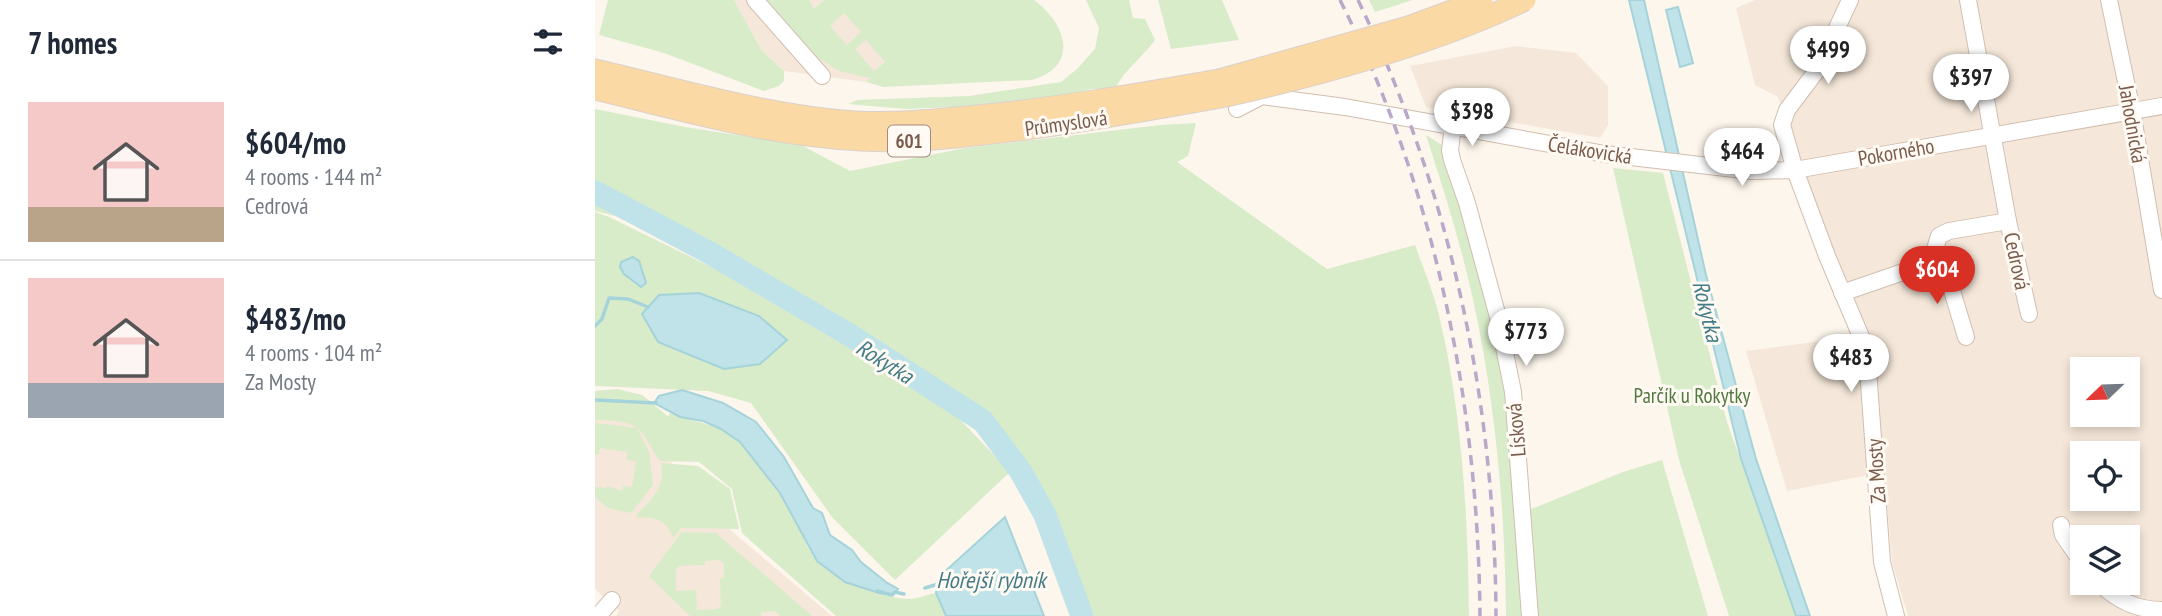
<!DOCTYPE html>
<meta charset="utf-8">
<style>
body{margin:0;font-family:"PT Sans Narrow",sans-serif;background:#f2f2f3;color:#1f2937;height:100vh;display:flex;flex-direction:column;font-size:26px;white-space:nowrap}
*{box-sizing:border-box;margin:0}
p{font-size:23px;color:#747a83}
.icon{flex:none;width:38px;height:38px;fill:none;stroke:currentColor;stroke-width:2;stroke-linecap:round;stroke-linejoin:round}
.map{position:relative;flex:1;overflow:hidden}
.details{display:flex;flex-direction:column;background:#fff;width:595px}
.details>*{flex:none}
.needle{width:46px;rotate:247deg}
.tools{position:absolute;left:1475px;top:357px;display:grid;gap:14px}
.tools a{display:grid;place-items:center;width:70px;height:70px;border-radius:0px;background:#fff;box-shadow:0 4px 10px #0003;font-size:35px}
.price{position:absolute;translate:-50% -60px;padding:0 16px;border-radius:24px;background:#fff;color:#222;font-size:23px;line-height:46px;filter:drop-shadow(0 2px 4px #0008)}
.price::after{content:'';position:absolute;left:50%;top:42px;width:21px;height:16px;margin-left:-10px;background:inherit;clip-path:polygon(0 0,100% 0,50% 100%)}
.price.on{background:#d93025;color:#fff}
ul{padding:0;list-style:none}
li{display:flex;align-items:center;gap:21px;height:175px;padding:0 28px}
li+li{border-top:2px solid #e0e1e3}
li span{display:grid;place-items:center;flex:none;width:196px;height:140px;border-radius:0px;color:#555}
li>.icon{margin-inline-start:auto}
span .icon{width:84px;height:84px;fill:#fffc;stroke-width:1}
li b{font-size:30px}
h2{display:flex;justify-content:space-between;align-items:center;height:84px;padding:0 28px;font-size:30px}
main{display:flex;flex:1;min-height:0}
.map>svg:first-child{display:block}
</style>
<main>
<section class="details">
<h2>7 homes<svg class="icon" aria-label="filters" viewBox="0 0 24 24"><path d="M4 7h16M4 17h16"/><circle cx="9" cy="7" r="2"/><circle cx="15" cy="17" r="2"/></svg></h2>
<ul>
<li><span style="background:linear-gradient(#f6c9c9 75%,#b9a48a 0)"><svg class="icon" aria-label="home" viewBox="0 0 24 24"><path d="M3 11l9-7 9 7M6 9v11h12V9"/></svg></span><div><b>$604/mo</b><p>4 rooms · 144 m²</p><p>Cedrová</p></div></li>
<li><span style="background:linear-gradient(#f6c9c9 75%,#9aa5b1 0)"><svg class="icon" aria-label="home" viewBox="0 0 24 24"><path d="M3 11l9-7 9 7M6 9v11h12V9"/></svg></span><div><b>$483/mo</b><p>4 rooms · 104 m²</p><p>Za Mosty</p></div></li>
</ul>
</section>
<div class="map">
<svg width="1567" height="616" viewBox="0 0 1567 616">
<rect width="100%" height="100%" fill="#fdf6ec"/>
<g fill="#f5e8da" fill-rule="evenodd">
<polygon points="139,0 305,0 328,34 271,82 189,71 167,51"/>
<path d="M1160 0H1567V616H1313L1297 562 1289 472 1192 491 1151 351 1272 335 1216 194 1183 97 1160 85 1141 8ZM1488 369H1533V415H1488ZM1488 453H1533V499H1488ZM1488 537H1533V583H1488Z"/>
<polygon points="921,46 981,53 1013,86 1013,125 1005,138 831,107 815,66"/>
<polygon points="0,409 69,414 79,477 114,512 237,616 21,616 24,611 0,589"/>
</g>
<g fill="#d8ecc9" fill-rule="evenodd">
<polygon points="13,0 139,0 167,51 189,71 189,81 184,86 169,91 69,53 4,35"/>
<path d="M172 0H214L219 9 229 0H439C472 24 485 67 436 80L289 87 271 82 275 78 244 71 217 54ZM249 13 266 32 252 45 235 26ZM271 40 290 62 279 71 260 49Z"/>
<path d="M491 0H534L538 18 550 19 560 40C547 58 529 70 520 89H496L465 97 404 105 312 109 253 104 262 100 374 96 466 82 482 69 500 49 504 28Z"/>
<polygon points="563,0 627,0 644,40 576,49"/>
<polygon points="774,0 818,0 780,12"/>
<path d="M0 109 90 127 206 145 255 171 370 148 566 125 601 123 593 156 582 162 732 269 820 245C828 267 837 289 843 311 867 409 873 516 874 616H496L441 479 387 411 203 294 117 244 102 236 0 211Z"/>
<path d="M831 135 855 150 910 377 928 616H911C910 511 901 407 879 304 867 247 849 191 831 135Z"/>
<polygon points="1018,168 1068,173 1132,422 1201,616 1134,616 1084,460"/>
<path d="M0 212 14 217 153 285 276 359 357 411 415 472 300 580 237 517 156 403 113 391 0 386ZM104 293 164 316 192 340Z"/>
<path d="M22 389 47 395 74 417V413C99 423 126 423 147 444 164 461 191 501 202 523 209 536 212 550 222 561 238 580 290 599 315 599 323 599 333 594 341 593L351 616H241L147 533 137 489 104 462 65 461C42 425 46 421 0 420V391Z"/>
<polygon points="0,423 42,428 54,452 58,485 36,513 13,508 0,497 0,487 11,488 12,486 27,491 28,486 37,487 41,461 32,460 32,452 5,448 3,455 0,455"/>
<polygon points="1067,460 1113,616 940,616 929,512 1028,472"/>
<path d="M66 463 103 466 135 489 144 529 86 528 78 538C72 520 60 516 42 518L41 515C57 499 71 488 66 463Z"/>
<path d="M87 532 121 533 217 616H185L180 611 166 612V616H95L54 576ZM124 560 129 564V578L125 579 126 605 123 609 102 610 101 590 81 591V570L84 566 110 565V561Z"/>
</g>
<g fill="#bfe3e8" stroke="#a5d3da" stroke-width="2">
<polygon points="1034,0 1049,0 1111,275 1161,459 1215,616 1201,616 1146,459"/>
<polygon points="1083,7 1098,63 1085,67 1071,10"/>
<polygon points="38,257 44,261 51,283 46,287 29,274 25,267 26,262"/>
<polygon points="104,293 164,316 192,340 165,364 129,369 63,342 47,314 64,295"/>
<polygon points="87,390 128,403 161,422 189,457 218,508 227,513 235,535 257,550 266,562 291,582 303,589 297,595 284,593 250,582 222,561 185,493 145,442 126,429 108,421 85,417 59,403 64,396"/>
<polygon points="410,517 449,616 351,616 341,593 346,575"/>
</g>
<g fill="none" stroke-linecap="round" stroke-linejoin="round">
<g stroke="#a5d3da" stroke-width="3.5">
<polyline points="0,326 7,319 14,298 33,299 53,307"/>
<polyline points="0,400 61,403"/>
<polyline points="330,588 343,584"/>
<polyline points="282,591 297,595 300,592 309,594"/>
</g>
<polyline stroke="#bfe3e8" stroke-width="23" points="0,192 115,253 253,334 388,421 426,472 450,515 487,616"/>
<defs>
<g id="minor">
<polyline points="160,0 227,76"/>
<polyline points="1255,0 1223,69 1192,110 1187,125 1200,170 1232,256 1267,339 1272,356 1287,562 1301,616"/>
<polyline points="1373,0 1413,221 1434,314"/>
<polyline points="1514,0 1537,111 1567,290"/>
<polyline points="642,109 667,96 750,107 1010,154 1157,171 1200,170 1567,106"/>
<polyline points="858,126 855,150 857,160 872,203 903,317 918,392 935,616"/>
<polyline points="1343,260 1351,271 1371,337"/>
<polyline points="1247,293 1343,260 1340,249 1344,236 1354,231 1413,221"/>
<polyline points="1466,525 1468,535 1488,564"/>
<path d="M1504 583C1522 600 1541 610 1567 610"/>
<polyline points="3,616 17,600"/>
</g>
<g id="major">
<path d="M0 70C86 90 172 116 260 122 301 124 342 120 382 116 464 108 544 94 624 80"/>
<path d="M0 89C88 110 176 136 266 140 322 143 376 136 431 129 498 120 564 108 631 96"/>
</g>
</defs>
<use href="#minor" stroke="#d1beb0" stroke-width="18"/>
<use href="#major" stroke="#dad1cd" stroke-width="23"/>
<use href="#minor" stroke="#fff" stroke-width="16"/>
<use href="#major" stroke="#fbd9a5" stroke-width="21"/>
<g stroke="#b9a8c9" stroke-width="3.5" stroke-dasharray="10 7" stroke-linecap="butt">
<path d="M745 0C841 191 883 403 885 616"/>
<path d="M763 0C856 194 900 401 901 616"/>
</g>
<defs>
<g id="major-bridge">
<polyline points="624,80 813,27 887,0"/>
<path d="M631 96C728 74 841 43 930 0"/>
</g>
</defs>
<use href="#major-bridge" stroke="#dad1cd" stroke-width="23" stroke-linecap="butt"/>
<use href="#major-bridge" stroke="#fbd9a5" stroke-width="21"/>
</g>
<g text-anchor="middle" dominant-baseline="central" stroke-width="6" stroke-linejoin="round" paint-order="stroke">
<rect fill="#fffaf3" stroke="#a28b7f" stroke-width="2" x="293" y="125.5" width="42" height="31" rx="5"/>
<g font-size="19" font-weight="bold" fill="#7a5c4d">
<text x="314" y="141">601</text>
</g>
<g font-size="21" fill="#7a5c4d" stroke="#fffaf3">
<text transform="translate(471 123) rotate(-8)">Průmyslová</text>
<text transform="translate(1538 124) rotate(80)">Jahodnická</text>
<text transform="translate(995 150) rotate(9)">Čelákovická</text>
<text transform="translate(1301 152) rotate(-10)">Pokorného</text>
<text transform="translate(1422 261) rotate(78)">Cedrová</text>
<text transform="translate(921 430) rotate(-95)">Lísková</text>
<text transform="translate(1281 471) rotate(-94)">Za Mosty</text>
</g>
<g font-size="21" fill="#537a41" stroke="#fffaf3">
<text x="1097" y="395">Parčík u Rokytky</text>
</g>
<g font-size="23" font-style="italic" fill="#437c86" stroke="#fffaf3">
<text transform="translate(1113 311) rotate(76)">Rokytka</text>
<text transform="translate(290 361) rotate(32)">Rokytka</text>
<text x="396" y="579">Hořejší rybník</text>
</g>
</g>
</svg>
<div class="tools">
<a><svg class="needle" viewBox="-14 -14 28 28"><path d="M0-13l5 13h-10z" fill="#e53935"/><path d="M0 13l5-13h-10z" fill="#747a83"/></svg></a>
<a><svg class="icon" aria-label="locate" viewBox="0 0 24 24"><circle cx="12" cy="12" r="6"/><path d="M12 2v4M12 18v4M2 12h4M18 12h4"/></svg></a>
<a><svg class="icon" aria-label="layers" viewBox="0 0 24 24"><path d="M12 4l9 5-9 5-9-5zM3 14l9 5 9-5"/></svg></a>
</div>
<b class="price" style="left:1233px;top:86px">$499</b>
<b class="price" style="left:1376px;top:114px">$397</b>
<b class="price" style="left:877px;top:148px">$398</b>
<b class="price" style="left:1147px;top:188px">$464</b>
<b class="price on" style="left:1342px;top:306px">$604</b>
<b class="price" style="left:931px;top:368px">$773</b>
<b class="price" style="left:1256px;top:394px">$483</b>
</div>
</main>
